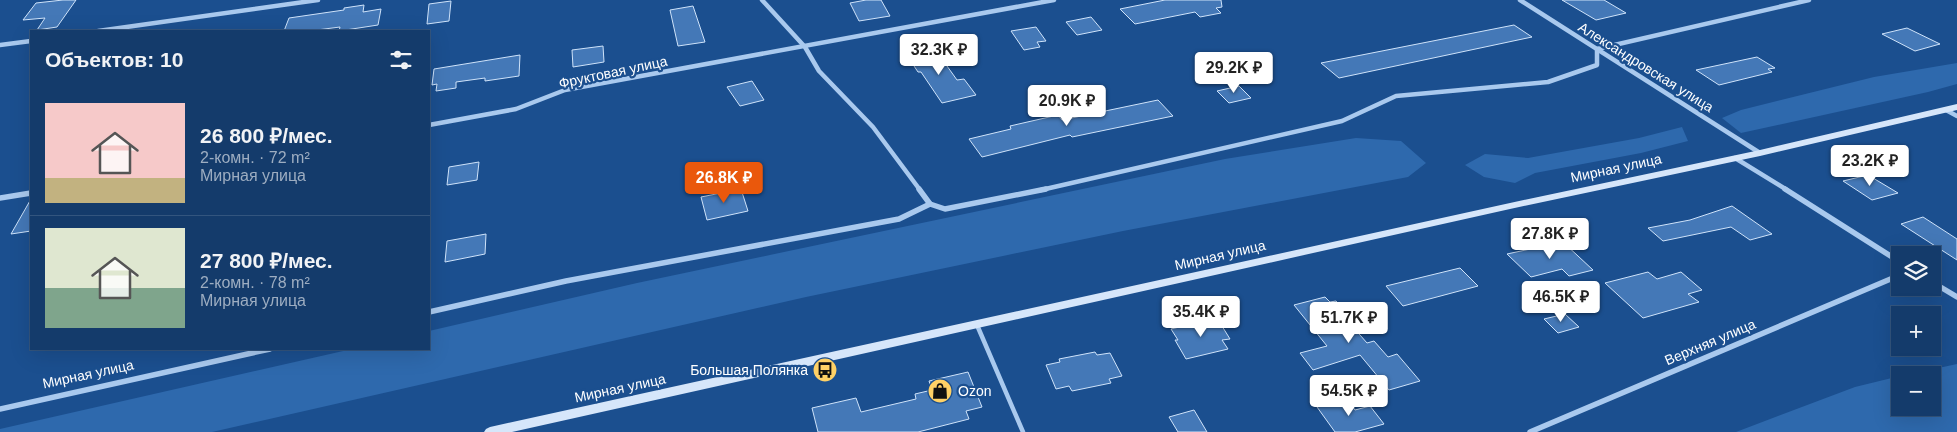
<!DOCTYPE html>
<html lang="ru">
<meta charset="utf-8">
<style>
body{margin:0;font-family:Arial,sans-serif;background:#214673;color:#f1f3f6;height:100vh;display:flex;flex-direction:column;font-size:19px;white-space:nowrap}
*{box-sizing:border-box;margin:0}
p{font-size:16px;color:#9dadc1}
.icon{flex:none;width:28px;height:28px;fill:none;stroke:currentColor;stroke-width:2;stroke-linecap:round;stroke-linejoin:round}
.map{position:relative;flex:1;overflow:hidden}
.sheet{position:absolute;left:30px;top:30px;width:400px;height:320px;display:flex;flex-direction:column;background:#143b6b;border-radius:0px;box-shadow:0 5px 20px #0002,0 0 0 1px #33557e}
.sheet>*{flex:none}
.tools{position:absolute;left:1891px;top:246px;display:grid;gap:10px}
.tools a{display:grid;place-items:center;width:50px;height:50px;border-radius:0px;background:#143b6b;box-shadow:0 5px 20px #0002,0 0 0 1px #33557e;font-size:25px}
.price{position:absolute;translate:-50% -42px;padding:0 11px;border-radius:5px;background:#fff;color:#222;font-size:16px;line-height:32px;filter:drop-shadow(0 1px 2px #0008)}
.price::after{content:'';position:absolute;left:50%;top:30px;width:15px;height:11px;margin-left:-8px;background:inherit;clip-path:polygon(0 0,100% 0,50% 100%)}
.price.selected{background:#ea580c;color:#fff}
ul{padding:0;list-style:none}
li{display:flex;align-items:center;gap:15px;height:125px;padding:0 15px}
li+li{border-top:1px solid #33557e}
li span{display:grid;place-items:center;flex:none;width:140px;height:100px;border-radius:0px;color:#555}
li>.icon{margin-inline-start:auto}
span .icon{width:60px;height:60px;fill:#fffc;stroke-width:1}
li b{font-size:21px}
h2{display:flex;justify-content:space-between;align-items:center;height:60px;padding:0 15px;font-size:21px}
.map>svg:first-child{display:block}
</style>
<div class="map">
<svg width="1957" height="432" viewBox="0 0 1957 432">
<rect width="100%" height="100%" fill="#1b4f8f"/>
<g fill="#2e69ad">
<polygon points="1957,63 1957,84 1928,92 1741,133 1722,118 1741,110 1874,77"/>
<polygon points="1682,127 1688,141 1641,153 1535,173 1515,183 1484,177 1465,165 1485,154 1528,158 1639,138"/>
<polygon points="1356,138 1401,141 1426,163 1408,177 1123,231 806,297 212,432 0,432 0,429 352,349 429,349 429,331 637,283 1225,159"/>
<polygon points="1957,364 1957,432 1736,432 1855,387 1900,376 1900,408 1932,408 1932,375 1906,375"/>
</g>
<g fill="#4478b7" stroke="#cfe3fa">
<polygon points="63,0 76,0 57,27 37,30 45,18 23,20 36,3"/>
<polygon points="866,0 881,0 890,16 859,21 850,3"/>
<polygon points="1165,0 1221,0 1222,7 1216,8 1221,13 1200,17 1195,12 1135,24 1120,9"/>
<polygon points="1562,0 1604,0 1626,13 1596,20"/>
<polygon points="451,1 449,21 427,24 429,4"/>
<polygon points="364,5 363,12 381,9 378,25 339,31 340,27 309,31 284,31 289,18 344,10 344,8"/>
<polygon points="693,6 705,42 678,46 670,10"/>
<polygon points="1091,17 1102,30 1077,35 1066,22"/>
<polygon points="1514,25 1532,37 1339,78 1321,63"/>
<polygon points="1036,27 1046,41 1037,42 1040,47 1024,50 1011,31"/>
<polygon points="1907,28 1940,44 1915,51 1882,34"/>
<polygon points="603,46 604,62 573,67 572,50"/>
<polygon points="926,47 930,53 937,52 957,80 964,79 976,95 942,103 921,72 918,72 904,51"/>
<polygon points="520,55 519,76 485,81 485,78 456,82 456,88 436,91 437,84 432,85 434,69"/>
<polygon points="1757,57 1775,68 1768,69 1772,72 1719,85 1696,70"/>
<polygon points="752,81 764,100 740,106 727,87"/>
<polygon points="1239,86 1251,98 1229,103 1217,91"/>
<polygon points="1158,100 1173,116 1072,137 1070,135 982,157 969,139 1011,129 1010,126 1058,115 1062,120"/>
<polygon points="479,162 477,180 447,185 449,167"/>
<polygon points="1868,175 1898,193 1872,200 1843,181"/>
<polygon points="741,189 748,211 707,220 701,197"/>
<polygon points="31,199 31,231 11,234"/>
<polygon points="1732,206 1772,234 1750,240 1731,227 1663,241 1648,228 1690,220"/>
<polygon points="1923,217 1957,239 1957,260 1901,224"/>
<polygon points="486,234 485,254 445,262 447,241"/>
<polygon points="1563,242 1593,270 1569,276 1562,269 1531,277 1507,254"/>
<polygon points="1460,268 1478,286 1403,306 1386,286"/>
<polygon points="1648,272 1657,279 1681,272 1702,290 1688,294 1699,302 1643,318 1605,283"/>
<polygon points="1325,297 1330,302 1336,301 1351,318 1346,319 1367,343 1374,341 1388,357 1397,354 1420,381 1389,390 1360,355 1313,370 1300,353 1327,346 1294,305"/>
<polygon points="1565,314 1579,327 1558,333 1544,319"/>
<polygon points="1217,318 1230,339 1222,340 1228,349 1186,359 1175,340 1178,340 1171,329"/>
<polygon points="1095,352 1097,355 1110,353 1122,376 1109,379 1111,383 1072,391 1069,386 1056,389 1046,365 1060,362 1059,359"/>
<polygon points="968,372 982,407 966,411 969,419 918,432 818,432 812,408 856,398 861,412 916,399 915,394 932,390 929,381"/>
<polygon points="1347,399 1355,410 1370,406 1384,424 1355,432 1335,432 1317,407"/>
<polygon points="1194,410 1207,432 1178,432 1169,417"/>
</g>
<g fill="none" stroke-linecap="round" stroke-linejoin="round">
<polyline stroke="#a9c9ee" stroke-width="4.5" points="977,325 1023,432"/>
<g stroke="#a9c9ee" stroke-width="4.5">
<polyline points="762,0 805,47 819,71 873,127 920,190"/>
<polyline points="1520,0 1760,153"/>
<polyline points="98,31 318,0"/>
<polyline points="0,45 31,41"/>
<polyline points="1946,110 1957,116"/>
<polyline points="429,125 516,109 565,90 1054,0"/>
<polyline points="1735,158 1787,190"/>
<polyline points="1041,190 1342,121 1396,96 1548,82 1597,65 1597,49 1809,0"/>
</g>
<g stroke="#a9c9ee" stroke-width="5.5">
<polyline points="919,189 930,204"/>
<polyline points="1785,189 1900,262"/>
<polyline points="0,198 31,193"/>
<polyline points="1932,282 1957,297"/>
<polyline points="429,312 566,281 899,219 930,204 945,209 1046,189"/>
<polyline points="0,409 270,349"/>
<polyline points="1530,432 1900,275"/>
</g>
<polygon fill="#d6e6fa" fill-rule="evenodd" points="1957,104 1957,110 1760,156 1510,209 512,432 484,432 486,429 490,427 1510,203 1760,150"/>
</g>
<defs>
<symbol id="bus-disc" viewBox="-11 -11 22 22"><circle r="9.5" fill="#ffd166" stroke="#1b4f8f"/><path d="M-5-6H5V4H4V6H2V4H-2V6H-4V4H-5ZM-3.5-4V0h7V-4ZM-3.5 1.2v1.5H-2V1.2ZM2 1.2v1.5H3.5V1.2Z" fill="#111"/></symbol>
<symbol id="shop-disc" viewBox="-11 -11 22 22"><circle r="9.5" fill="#ffd166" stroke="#1b4f8f"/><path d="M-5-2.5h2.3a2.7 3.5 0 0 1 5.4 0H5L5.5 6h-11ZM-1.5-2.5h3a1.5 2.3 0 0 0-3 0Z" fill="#111"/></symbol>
</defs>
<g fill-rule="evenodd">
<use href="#bus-disc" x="811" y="356" width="28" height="28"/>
<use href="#shop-disc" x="926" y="377" width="28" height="28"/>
</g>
<g text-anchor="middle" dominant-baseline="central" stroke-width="4.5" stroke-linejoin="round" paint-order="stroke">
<g font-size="14" fill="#fff" stroke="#1b4f8f">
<text transform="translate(1646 67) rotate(32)">Александровская улица</text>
<text transform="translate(613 72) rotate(-12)">Фруктовая улица</text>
<text transform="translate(1616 168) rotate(-12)">Мирная улица</text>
<text transform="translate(1220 255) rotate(-13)">Мирная улица</text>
<text transform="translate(1710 342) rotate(-23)">Верхняя улица</text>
<text transform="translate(88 374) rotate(-12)">Мирная улица</text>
<text transform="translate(620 388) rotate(-12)">Мирная улица</text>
</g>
<g font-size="14" fill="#fff" stroke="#1b4f8f" text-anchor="end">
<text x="808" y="370">Большая Полянка</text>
<text x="958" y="391" text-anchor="start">Ozon</text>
</g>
</g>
</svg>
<div class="tools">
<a><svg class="icon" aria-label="layers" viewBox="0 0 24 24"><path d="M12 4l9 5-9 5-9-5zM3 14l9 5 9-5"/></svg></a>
<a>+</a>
<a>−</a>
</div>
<b class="price" style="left:939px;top:76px">32.3K ₽</b>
<b class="price" style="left:1234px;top:94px">29.2K ₽</b>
<b class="price" style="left:1067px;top:127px">20.9K ₽</b>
<b class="price" style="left:1870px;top:187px">23.2K ₽</b>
<b class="price selected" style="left:724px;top:204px">26.8K ₽</b>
<b class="price" style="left:1550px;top:260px">27.8K ₽</b>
<b class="price" style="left:1561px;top:323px">46.5K ₽</b>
<b class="price" style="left:1201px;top:338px">35.4K ₽</b>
<b class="price" style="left:1349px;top:344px">51.7K ₽</b>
<b class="price" style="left:1349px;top:417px">54.5K ₽</b>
<section class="sheet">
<h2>Объектов: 10<svg class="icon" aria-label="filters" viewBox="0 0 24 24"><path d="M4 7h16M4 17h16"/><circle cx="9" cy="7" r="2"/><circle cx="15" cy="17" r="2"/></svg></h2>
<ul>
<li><span style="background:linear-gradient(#f6c9c9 75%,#c2b280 0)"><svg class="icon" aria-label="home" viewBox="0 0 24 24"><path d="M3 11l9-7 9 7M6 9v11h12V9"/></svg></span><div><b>26 800 ₽/мес.</b><p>2-комн. · 72 m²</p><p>Мирная улица</p></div></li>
<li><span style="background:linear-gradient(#dfe7d0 60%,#7fa58c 0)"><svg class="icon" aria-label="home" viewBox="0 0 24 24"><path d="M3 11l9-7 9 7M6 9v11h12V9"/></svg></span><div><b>27 800 ₽/мес.</b><p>2-комн. · 78 m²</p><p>Мирная улица</p></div></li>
</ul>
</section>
</div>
